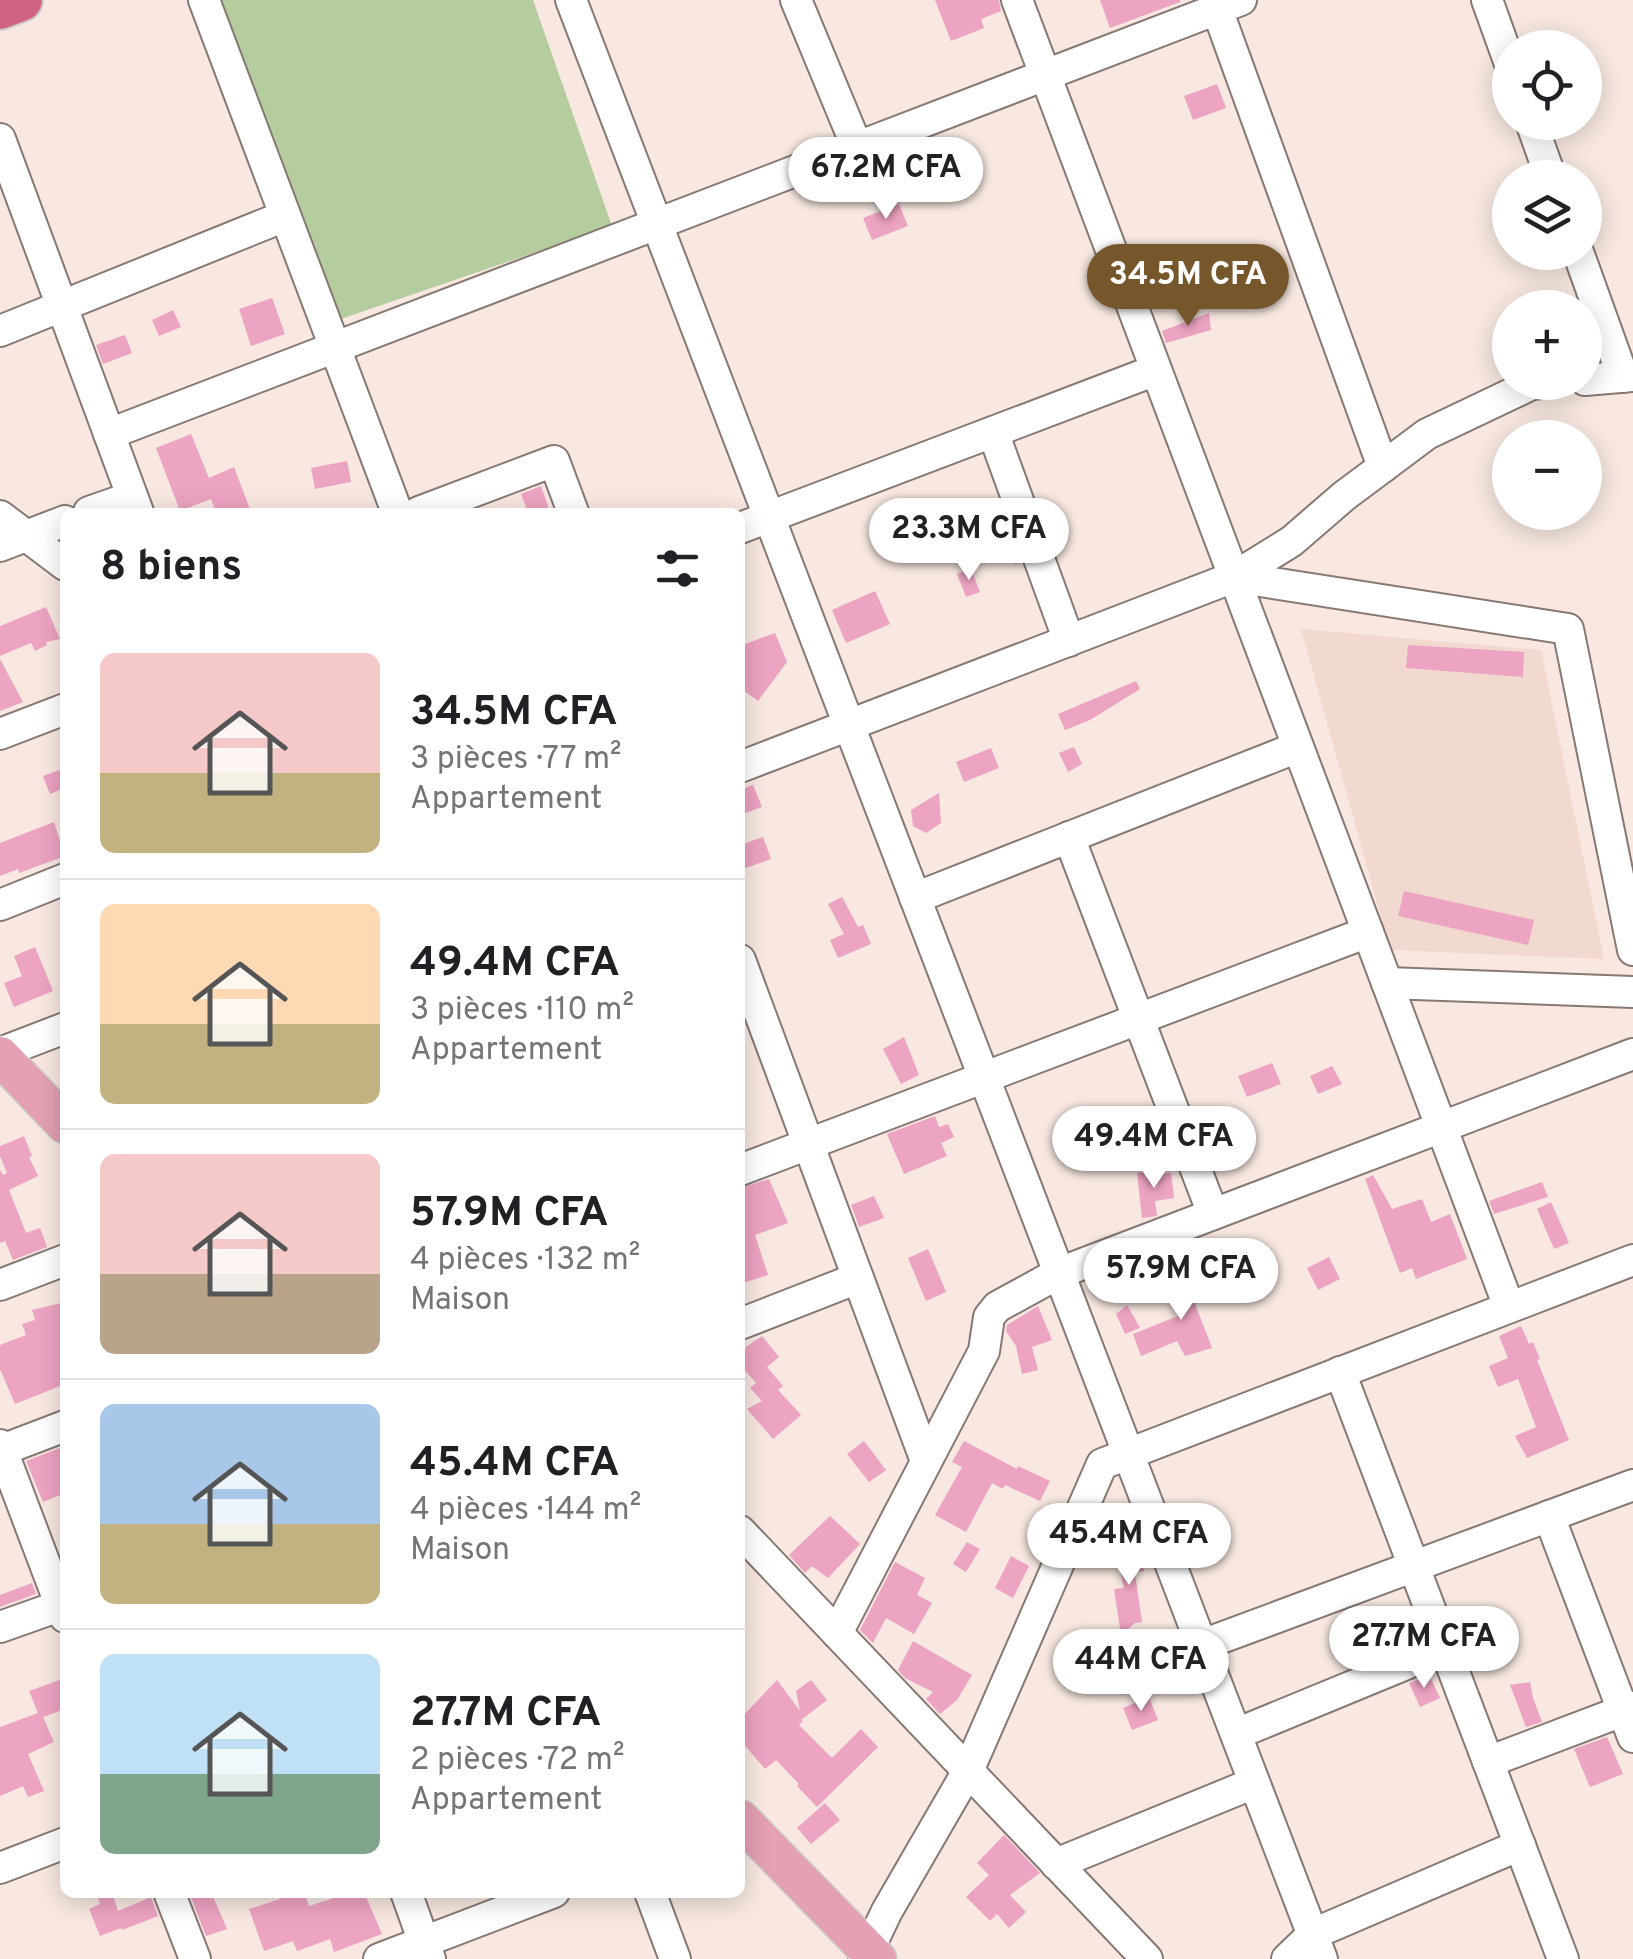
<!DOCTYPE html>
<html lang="fr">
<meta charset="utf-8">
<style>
body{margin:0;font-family:Overpass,sans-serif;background:#f6f6f6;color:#202124;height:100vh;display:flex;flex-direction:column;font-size:38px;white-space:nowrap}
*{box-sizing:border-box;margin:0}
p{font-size:32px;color:#757577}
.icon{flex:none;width:55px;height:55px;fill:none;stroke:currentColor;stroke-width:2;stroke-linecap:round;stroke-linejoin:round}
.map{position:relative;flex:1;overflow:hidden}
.sheet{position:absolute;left:60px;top:508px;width:685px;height:1390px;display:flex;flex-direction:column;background:#fff;border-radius:15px;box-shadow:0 5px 25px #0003}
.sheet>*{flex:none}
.buttons{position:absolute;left:1492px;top:30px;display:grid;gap:20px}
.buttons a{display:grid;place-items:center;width:110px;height:110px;border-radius:50%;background:#fff;box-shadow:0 5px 25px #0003;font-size:50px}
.price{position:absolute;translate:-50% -85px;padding:0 22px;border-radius:35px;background:#fff;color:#222;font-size:32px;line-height:65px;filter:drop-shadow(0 2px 5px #0008)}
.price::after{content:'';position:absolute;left:50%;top:60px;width:30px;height:22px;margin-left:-15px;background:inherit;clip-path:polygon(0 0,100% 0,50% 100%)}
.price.on{background:#76572c;color:#fff}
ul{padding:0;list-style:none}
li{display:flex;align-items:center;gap:30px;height:250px;padding:0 40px}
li+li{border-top:2px solid #e0e0e0}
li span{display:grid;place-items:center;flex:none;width:280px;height:200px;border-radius:15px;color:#555}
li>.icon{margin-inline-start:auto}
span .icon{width:120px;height:120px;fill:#fffc;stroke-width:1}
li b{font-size:42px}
h2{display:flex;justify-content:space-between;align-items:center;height:120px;padding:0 40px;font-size:42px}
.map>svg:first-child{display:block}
</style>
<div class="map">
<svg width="1633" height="1959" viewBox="0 0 1633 1959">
<rect width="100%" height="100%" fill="#f8e8e1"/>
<polygon fill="#f1d9cf" points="1301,629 1541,650 1604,959 1390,950"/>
<polygon fill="#b5cd9e" points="217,0 533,0 612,226 335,321"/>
<g fill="#eda3c2">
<polygon points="935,0 999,0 1001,11 981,19 984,28 951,41"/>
<polygon points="1100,0 1180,0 1180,2 1110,28"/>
<polygon points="1217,84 1226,108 1193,120 1184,96"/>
<polygon points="899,204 908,226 872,240 863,218"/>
<polygon points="272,298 285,334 251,346 239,309"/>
<polygon points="173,310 181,327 159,336 152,320"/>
<polygon points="1209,313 1211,330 1166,343 1162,331"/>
<polygon points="125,335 132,353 103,364 96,345"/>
<polygon points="191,434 209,478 234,467 251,512 216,512 211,499 180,511 156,448"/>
<polygon points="347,461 351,482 315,489 311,468"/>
<polygon points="541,486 550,512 528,512 521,494"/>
<polygon points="960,516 969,537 946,546 937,525"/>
<polygon points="1006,540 1013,546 1017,565 988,550 1000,541"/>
<polygon points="971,569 980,592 966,597 957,574"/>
<polygon points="875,591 890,624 846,643 832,610"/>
<polygon points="46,607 60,639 46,642 47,645 35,651 31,643 0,656 0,626"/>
<polygon points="775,633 787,662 758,701 743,690 740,682 740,646"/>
<polygon points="1408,645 1524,652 1523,677 1406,668"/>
<polygon points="0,659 23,702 0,711"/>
<polygon points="1136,681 1140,689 1090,720 1065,730 1058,714"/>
<polygon points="1074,747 1082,764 1068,772 1059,753"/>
<polygon points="991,748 999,768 964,782 956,762"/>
<polygon points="65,768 65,788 50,794 43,776"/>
<polygon points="753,785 762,807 740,815 740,790"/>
<polygon points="939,793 941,823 926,833 913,826 911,810"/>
<polygon points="54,822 65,856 19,873 18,869 0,876 0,843"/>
<polygon points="763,837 771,859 740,870 740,845"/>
<polygon points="1404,891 1534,920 1528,945 1398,916"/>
<polygon points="842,897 858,927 863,925 871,944 838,958 830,940 844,934 828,904"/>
<polygon points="35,947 53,991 14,1007 4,983 22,976 14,956"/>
<polygon points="904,1037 919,1075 901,1084 883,1049"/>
<polygon points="1272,1063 1281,1084 1247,1097 1238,1076"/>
<polygon points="1332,1066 1342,1084 1318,1094 1310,1076"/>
<polygon points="935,1116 939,1127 948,1124 954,1137 941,1143 947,1156 904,1174 887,1134"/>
<polygon points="24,1136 32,1156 29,1157 38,1176 9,1190 26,1233 40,1228 47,1247 13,1260 5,1241 0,1243 0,1170 3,1175 7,1173 0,1156 0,1146"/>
<polygon points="1151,1171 1152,1175 1171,1173 1174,1198 1155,1201 1157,1216 1142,1218 1137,1173"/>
<polygon points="1373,1175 1392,1209 1422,1199 1431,1222 1450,1214 1467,1259 1416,1279 1412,1268 1400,1273 1365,1179"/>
<polygon points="769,1179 788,1223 755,1235 768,1275 740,1284 740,1188"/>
<polygon points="1542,1182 1548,1197 1494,1214 1489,1201"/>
<polygon points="874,1196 884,1218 859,1227 851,1205"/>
<polygon points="1551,1202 1569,1243 1554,1249 1537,1209"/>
<polygon points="928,1249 946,1292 926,1301 908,1258"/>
<polygon points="1329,1257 1340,1279 1318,1290 1307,1268"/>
<polygon points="1146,1263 1154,1283 1137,1290 1129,1269"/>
<polygon points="1207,1276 1215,1296 1195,1304 1212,1348 1185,1356 1177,1341 1141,1356 1133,1334 1183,1314 1173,1289"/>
<polygon points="65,1302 65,1384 15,1404 0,1369 0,1345 26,1335 22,1324 35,1320 32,1310"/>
<polygon points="1127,1305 1140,1328 1125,1334 1116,1314"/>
<polygon points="1038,1306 1052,1340 1032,1347 1038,1370 1022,1374 1016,1346 1006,1331 1007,1325"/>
<polygon points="1521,1326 1529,1344 1533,1342 1540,1359 1537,1360 1569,1440 1527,1458 1515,1436 1536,1427 1518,1379 1498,1387 1489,1366 1508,1358 1499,1336"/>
<polygon points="762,1336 779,1357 767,1367 783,1386 778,1390 801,1415 773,1439 747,1409 762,1401 750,1388 756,1383 740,1365 740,1351"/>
<polygon points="864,1441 886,1470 869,1482 847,1454"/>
<polygon points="964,1441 1017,1469 1018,1466 1050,1481 1040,1501 1005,1485 1003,1489 992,1483 966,1532 935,1515 962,1467 952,1462"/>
<polygon points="65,1446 65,1493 43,1502 26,1461"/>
<polygon points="830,1516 860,1544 828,1578 812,1566 805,1573 789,1555"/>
<polygon points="967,1542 980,1549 966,1572 953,1564"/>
<polygon points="1139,1546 1144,1571 1135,1573 1142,1622 1135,1623 1121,1635 1114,1589 1124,1588 1116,1552"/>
<polygon points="1011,1556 1029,1566 1013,1598 995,1588"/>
<polygon points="895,1562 925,1578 917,1595 932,1603 914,1634 886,1618 873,1643 860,1630"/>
<polygon points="32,1583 36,1594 0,1607 0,1595"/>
<polygon points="1491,1614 1500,1644 1477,1650 1471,1627"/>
<polygon points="913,1641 972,1675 957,1700 940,1714 926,1699 933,1692 905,1678 898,1670"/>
<polygon points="1429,1675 1440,1698 1420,1707 1409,1683"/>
<polygon points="65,1678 65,1709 43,1717 54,1742 28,1754 44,1791 28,1797 23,1786 0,1796 0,1727 38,1713 29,1691"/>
<polygon points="777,1680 800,1711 796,1691 811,1680 827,1700 801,1720 803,1721 799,1725 832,1758 861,1729 878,1747 817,1807 797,1786 799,1784 776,1760 765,1769 740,1740 740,1719"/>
<polygon points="1530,1682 1533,1698 1542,1722 1526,1727 1510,1685"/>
<polygon points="1149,1697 1158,1720 1132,1730 1123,1708"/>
<polygon points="1607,1737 1623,1774 1590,1787 1574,1749"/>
<polygon points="825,1803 840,1820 811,1844 797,1828"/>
<polygon points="1004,1835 1040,1873 1010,1895 1026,1912 1009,1928 997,1914 990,1921 966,1897 989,1875 977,1863"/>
<polygon points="96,1892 112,1892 118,1911 151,1897 158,1916 122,1930 121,1928 100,1936 89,1909 100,1904"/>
<polygon points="189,1892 214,1892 212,1894 227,1929 206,1936"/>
<polygon points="289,1892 304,1892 309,1906 353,1892 364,1892 382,1934 334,1952 330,1939 297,1951 293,1941 264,1951 249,1909 280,1899 280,1896"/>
</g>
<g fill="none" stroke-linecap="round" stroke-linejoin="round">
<defs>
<g id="minor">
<polyline points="204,0 397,512"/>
<polyline points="571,0 1322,1959"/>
<polyline points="796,0 857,147"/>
<polyline points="1017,0 1509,1307"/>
<polyline points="1487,0 1510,64"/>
<polyline points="1217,9 1383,467"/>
<polyline points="1531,122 1551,178"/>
<polyline points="0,139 138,512"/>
<polyline points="1578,252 1623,377"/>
<polyline points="0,331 285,216"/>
<polyline points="1585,380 1633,376"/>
<polyline points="993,432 1069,641"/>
<polyline points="109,434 1241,0"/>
<polyline points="89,512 132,497"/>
<polyline points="419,512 554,461 573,512"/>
<polyline points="0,516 65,565"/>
<polyline points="740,528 1156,370"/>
<polyline points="0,546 65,521"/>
<polyline points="1234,577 1568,629 1633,950"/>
<polyline points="0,734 65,709"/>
<polyline points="740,767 1234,577 1292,541 1344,496 1427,434 1532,384 1551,382"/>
<polyline points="1069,837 1213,1214"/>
<polyline points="915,898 1298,747"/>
<polyline points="0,905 65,879"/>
<polyline points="740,960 926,1461"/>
<polyline points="1387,983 1633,992"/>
<polyline points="0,1053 65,1028"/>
<polyline points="740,1170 1368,932"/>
<polyline points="0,1285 65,1260"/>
<polyline points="740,1324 858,1278"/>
<polyline points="1340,1372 1563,1959"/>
<polyline points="0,1445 65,1617"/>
<polyline points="2,1450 65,1426"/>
<polyline points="1549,1516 1633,1737"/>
<polyline points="740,1531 1147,1959"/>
<polyline points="0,1627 65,1604"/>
<polyline points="837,1633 984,1351 989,1317 997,1307 1059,1273 1633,1054"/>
<polyline points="1202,1645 1633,1485"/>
<polyline points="1236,1734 1445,1648"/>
<polyline points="1488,1762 1633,1707"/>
<polyline points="1056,1864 1254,1783"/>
<polyline points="0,1868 65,1843"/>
<polyline points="169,1892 195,1959"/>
<polyline points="406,1892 430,1959"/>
<polyline points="650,1892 675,1959"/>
<polyline points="379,1959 554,1892"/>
<polyline points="864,1959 887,1911 968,1771 1102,1464 1633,1260"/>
<polyline points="1287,1959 1313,1934 1520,1845"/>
</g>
<g id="major">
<polyline points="0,1056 65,1124"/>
<polyline points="740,1819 877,1959"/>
</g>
<polyline id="highway" points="0,8 21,0"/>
</defs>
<use href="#minor" stroke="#867872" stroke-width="34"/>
<use href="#major" stroke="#cdcccb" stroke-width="41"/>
<use href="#highway" stroke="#cdcccb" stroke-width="46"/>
<use href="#minor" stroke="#fff" stroke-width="30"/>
<use href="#major" stroke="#e3a1b3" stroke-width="38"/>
<use href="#highway" stroke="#d06381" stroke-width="42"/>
</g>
</svg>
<div class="buttons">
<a><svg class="icon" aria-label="locate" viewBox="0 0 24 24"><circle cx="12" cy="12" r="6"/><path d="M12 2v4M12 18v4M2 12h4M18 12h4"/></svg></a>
<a><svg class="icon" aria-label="layers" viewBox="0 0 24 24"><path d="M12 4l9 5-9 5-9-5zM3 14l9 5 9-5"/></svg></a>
<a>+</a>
<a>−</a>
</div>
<b class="price" style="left:886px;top:222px">67.2M CFA</b>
<b class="price on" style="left:1188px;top:329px">34.5M CFA</b>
<b class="price" style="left:969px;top:583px">23.3M CFA</b>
<b class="price" style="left:1154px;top:1191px">49.4M CFA</b>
<b class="price" style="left:1181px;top:1323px">57.9M CFA</b>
<b class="price" style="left:1129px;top:1588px">45.4M CFA</b>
<b class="price" style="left:1424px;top:1691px">27.7M CFA</b>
<b class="price" style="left:1141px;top:1714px">44M CFA</b>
<section class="sheet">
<h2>8 biens<svg class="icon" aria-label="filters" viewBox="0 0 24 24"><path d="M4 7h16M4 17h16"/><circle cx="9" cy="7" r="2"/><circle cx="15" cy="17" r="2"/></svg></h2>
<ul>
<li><span style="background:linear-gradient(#f6c9c9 60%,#c2b280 0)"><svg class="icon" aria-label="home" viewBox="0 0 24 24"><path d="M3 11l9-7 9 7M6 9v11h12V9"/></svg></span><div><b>34.5M CFA</b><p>3 pièces · 77 m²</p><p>Appartement</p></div></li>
<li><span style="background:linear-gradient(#ffd9b3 60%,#c2b280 0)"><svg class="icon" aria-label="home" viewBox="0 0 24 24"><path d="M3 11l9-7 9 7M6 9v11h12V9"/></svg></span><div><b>49.4M CFA</b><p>3 pièces · 110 m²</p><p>Appartement</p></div></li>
<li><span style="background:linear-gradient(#f6c9c9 60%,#b9a48a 0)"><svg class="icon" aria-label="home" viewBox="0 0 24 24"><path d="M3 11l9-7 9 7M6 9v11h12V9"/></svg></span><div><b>57.9M CFA</b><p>4 pièces · 132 m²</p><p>Maison</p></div></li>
<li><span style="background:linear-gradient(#a9c7e8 60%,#c2b280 0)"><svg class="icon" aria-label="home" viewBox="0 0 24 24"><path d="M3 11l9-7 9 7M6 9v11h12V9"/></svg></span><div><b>45.4M CFA</b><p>4 pièces · 144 m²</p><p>Maison</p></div></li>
<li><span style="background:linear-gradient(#bfe0f5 60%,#7fa58c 0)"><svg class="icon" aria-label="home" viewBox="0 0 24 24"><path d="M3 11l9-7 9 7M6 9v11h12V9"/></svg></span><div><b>27.7M CFA</b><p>2 pièces · 72 m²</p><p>Appartement</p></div></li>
</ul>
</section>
</div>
